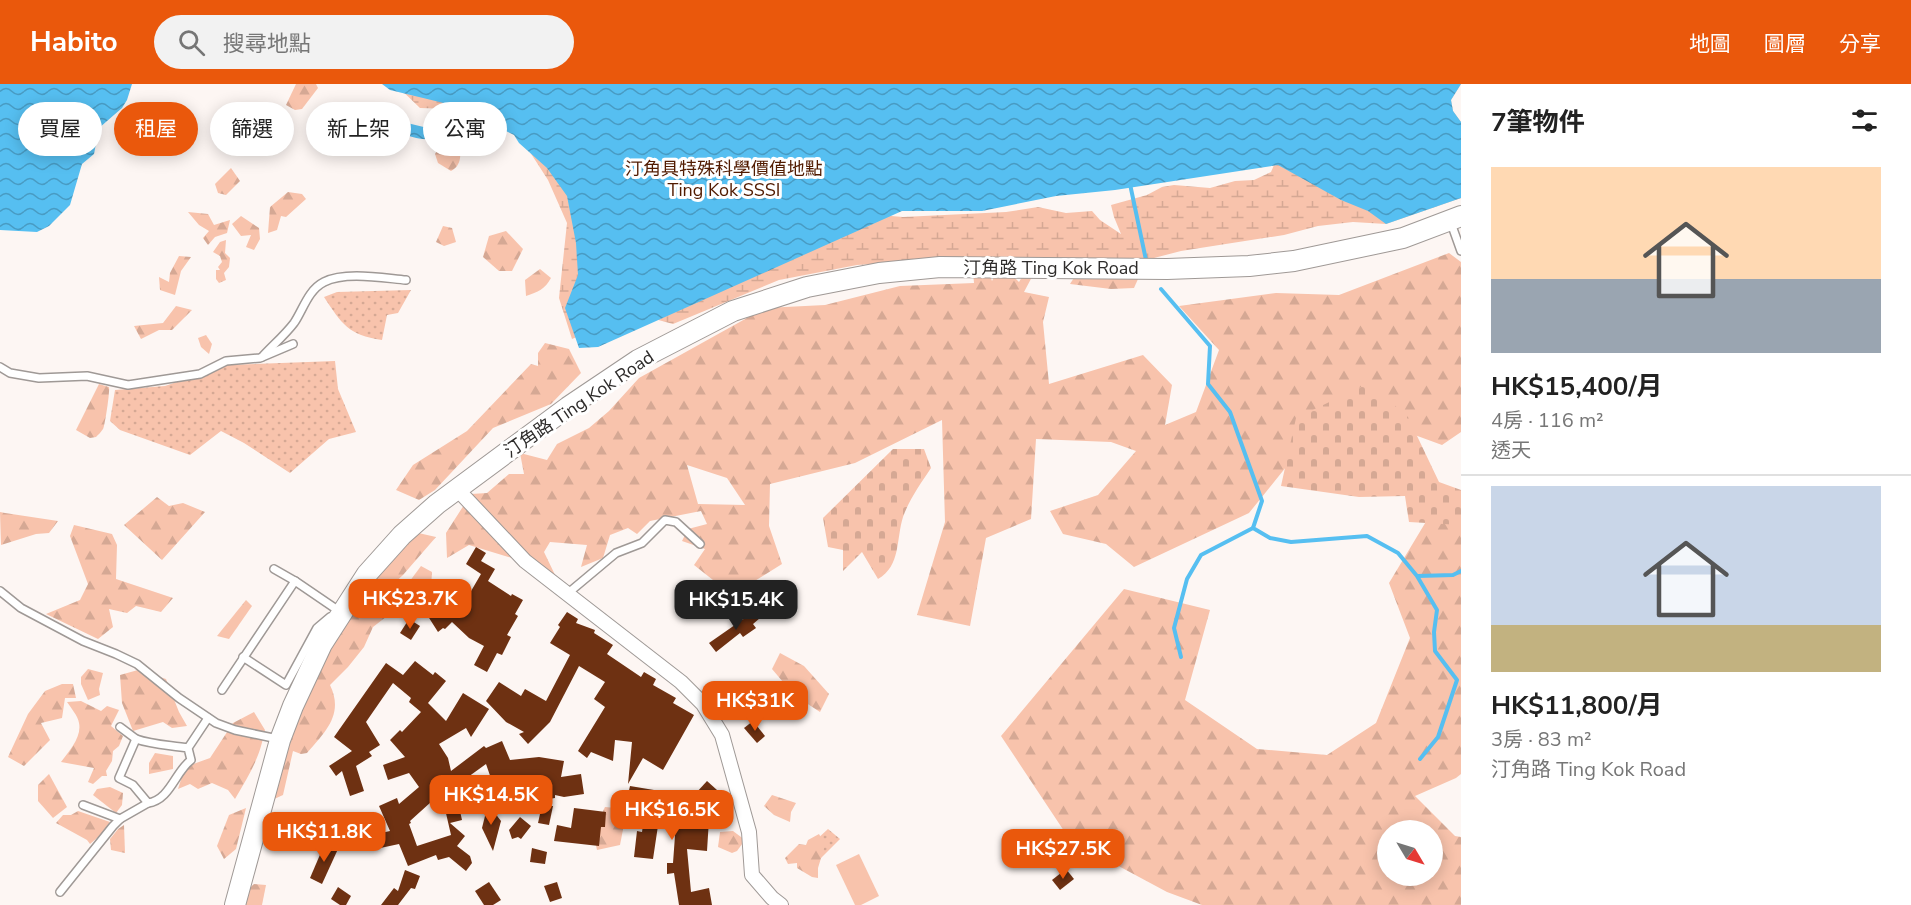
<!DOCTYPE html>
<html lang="zh-TW">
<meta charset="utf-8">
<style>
body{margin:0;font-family:"Nunito Sans","Noto Sans TC",sans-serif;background:#f2f2f2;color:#222;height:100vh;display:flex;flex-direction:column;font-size:22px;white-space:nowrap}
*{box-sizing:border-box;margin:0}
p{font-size:20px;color:#767676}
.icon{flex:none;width:33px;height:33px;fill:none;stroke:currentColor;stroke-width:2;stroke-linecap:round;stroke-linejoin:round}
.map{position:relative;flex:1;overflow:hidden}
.drawer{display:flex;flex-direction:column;background:#fff;width:450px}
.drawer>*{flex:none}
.banner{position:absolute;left:18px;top:18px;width:570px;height:54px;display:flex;gap:12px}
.needle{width:39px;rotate:128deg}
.buttons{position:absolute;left:1377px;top:736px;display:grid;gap:12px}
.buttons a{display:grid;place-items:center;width:66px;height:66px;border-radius:50%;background:#fff;box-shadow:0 3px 15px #0003;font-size:30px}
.price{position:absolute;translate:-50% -51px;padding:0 14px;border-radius:12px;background:#ea580c;color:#fff;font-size:20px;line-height:39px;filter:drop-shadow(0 2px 3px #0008)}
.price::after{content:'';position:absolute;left:50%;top:36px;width:18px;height:14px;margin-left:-9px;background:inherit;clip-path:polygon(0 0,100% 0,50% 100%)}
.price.selected{background:#222;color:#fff}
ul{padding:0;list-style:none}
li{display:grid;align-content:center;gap:12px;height:318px;padding:0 30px}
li+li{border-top:2px solid #e0e0e0}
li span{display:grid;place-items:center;height:186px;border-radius:0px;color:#555}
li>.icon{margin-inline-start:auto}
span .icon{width:108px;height:108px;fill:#fffc;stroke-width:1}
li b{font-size:26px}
h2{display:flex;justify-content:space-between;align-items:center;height:72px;padding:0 30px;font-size:26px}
.chip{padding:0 21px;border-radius:27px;background:#fff;box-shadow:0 3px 15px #0003;font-size:21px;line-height:54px}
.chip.selected{background:#ea580c;color:#fff}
header{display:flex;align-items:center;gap:36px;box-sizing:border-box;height:84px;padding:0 30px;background:#ea580c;color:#fff}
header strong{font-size:28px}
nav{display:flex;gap:33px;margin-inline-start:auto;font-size:21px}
.search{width:420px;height:54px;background:#f2f2f2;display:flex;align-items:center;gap:15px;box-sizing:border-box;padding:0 21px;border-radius:33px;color:#767676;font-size:22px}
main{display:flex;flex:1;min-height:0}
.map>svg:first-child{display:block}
</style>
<header>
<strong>Habito</strong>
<div class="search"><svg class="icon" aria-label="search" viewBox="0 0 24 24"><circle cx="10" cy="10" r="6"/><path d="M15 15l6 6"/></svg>搜尋地點</div>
<nav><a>地圖</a><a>圖層</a><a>分享</a></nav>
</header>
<main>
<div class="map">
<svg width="1461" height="821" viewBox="0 0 1461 821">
<defs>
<pattern id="grass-dots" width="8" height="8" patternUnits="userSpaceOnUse" patternTransform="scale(1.5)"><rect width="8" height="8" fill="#f8c3ac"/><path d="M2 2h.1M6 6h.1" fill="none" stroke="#d5a894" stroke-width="1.8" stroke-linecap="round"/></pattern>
<pattern id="forest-firs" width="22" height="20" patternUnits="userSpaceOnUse" patternTransform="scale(1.5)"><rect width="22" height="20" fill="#f8c3ac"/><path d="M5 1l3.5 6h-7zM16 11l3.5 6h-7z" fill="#d5a894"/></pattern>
<pattern id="wetland-marsh" width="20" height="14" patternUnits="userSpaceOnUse" patternTransform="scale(1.5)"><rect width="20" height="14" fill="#f8c3ac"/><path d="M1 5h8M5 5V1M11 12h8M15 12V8" fill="none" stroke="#d5a894"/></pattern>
<pattern id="cemetery-stones" width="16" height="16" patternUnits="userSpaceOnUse" patternTransform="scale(1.5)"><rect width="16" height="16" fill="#f8c3ac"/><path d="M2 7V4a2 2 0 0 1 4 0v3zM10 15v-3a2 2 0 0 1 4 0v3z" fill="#d5a894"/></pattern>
<pattern id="water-waves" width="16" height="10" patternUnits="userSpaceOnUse" patternTransform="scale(1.5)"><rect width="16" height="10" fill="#56bff1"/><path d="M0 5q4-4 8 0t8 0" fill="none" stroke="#489bc3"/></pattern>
</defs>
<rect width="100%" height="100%" fill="#fdf6f3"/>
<g fill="url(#grass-dots)">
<path d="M411 206 398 229 387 231 382 256C348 251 342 240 324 213L337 208Z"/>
<polygon points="335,277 338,305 356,348 329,355 290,389 244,359 221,347 190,371 120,346 110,337 115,306 165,302 226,281"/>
<polygon points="828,745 840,755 817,778 803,768"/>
</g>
<g fill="url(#forest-firs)" fill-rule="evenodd">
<polygon points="296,0 316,0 318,4 302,25 295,26 286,21"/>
<path d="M443 57 459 60C461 70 462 81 451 87L438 79 435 70Z"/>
<polygon points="231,84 240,97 226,111 218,109 215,100"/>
<polygon points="288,108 302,110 306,115 286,133 281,132 277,146 268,149 270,123"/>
<polygon points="188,128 208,130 214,141 230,136 227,149 215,153 208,161 203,154 209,147 199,141"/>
<polygon points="241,132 259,144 260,155 254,166 246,163 251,151 241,152 232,140"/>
<polygon points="443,142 452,144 456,158 444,162 436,158"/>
<polygon points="506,147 523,165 512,187 499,187 483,173 489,152"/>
<polygon points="226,156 225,169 230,174 229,183 224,189 226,196 219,199 216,195 216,186 220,186 218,183 222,178 220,172 213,168 220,158"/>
<path d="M1449 169 1461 178V348L1442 361 1382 339 1319 342 1249 429 1134 483 1106 460 1063 450 1050 427 1098 411 1136 367 1111 358 1036 355 1031 435 986 454 970 542 917 531 945 438 942 336 855 379 770 400 769 442 782 480 732 511 694 481 705 465 682 457 688 445 707 440 701 427 650 437 637 450 628 444 610 451 603 474 581 483 587 461 550 458 544 468 557 495 554 506 512 474 469 461 447 474 446 449 471 410 487 409 509 390H524L520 369 547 376 557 360 589 344 609 327 639 294 765 224 825 221 900 202 974 199 973 188 989 189 992 197 996 189 1011 190 1019 198 1025 188 1033 191 1024 208 1049 213 1043 238 1049 300 1143 271 1172 301 1165 341 1196 328 1219 266 1179 222 1276 209 1339 211ZM687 381 727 394 745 421 698 420Z"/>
<polygon points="179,172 191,173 181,187 175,211 160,206 159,193 169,198 170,189"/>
<path d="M540 185 551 194C545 205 538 208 526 212L525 196Z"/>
<polygon points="1077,189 1129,190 1138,195 1134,204 1111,205 1070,200"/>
<polygon points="176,222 192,226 172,246 159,246 141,255 134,242 163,239"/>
<polygon points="206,251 212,260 209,270 201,263 198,254"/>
<polygon points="545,259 569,265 581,289 551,320 493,344 435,406 419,416 396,406 413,381 467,347 531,280 538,282 538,269"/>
<path d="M99 300 109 303C110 307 105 341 103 345 101 348 98 351 96 353L90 354 76 346Z"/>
<polygon points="157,413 169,422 183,419 205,428 162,476 124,441"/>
<polygon points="0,428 5,429 58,437 49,449 36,450 1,461"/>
<path d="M1430 431H1461V690L1456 694 1415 712 1455 752 1461 753V821H1202L1167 808 1070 756 1001 652 1124 505 1210 526 1185 616 1257 665 1327 671 1376 639 1410 554 1389 499ZM1388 747H1432V792H1388Z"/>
<polygon points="74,441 112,450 117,461 116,495 173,514 161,528 136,522 127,529 109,525 113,543 98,555 46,530 80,516 88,500 70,452"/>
<path d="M414 448 436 453 403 491 379 513 386 518 391 529 373 543 364 563 348 583 330 601C344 630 326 647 307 669L301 670 293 667 283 711 272 716 286 653 346 531Z"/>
<polygon points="421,482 432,488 431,504 401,509"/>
<polygon points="246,516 252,522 229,555 217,552"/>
<polygon points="780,569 804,582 829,610 820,628 794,611 772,585"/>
<polygon points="88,585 103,589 99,605 100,611 88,616 81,600 81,593"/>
<polygon points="138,586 166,595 179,628 187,642 172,644 163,638 133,647 122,619 120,591"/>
<polygon points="62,600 73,600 76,614 65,614 62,634 41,639 50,656 24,682 8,673 28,630 45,607"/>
<path d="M81 617 101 627 107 622 119 626 111 642 123 652 119 662 113 667 112 677 106 687 107 692H102L93 700 88 698 94 684 61 678C69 667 82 653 79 639 78 632 71 624 67 618Z"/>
<path d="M254 628 265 646C259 676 250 689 235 715L228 706 212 699 198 705 190 700 178 705 185 683 210 674 233 639Z"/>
<polygon points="155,669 173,672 173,685 149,690 149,679"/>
<polygon points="49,690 67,723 53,734 38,717 38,701"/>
<polygon points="110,703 123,709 122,721 116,729 93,711 97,705"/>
<polygon points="772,711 796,719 791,728 790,738 774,731 764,722"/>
<polygon points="605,723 627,725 620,761 597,766 593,748"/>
<polygon points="246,724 236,765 224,775 217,762 229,731"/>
<polygon points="78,727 110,738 103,749 90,760 87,756 56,739 63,731 71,731"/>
<polygon points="124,741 125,769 111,766 110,755 118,745"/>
<polygon points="733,747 745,756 737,767 732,769 718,763 720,748"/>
<polygon points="819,750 825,761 818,784 818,794 812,793 797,784 797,779 788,780 785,774 799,760 806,761 808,756"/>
<polygon points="254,800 266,801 262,821 241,821 245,808"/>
</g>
<polygon fill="url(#wetland-marsh)" points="395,0 868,130 903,133 1006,128 1038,123 1066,129 1092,127 1100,136 1121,150 1114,133 1111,121 1147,111 1162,103 1174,101 1210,104 1235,97 1254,96 1271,88 1280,67 1461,0 1451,16 1453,27 1461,38 1461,114 1386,140 1353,138 1318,142 1284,151 1181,167 1154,174 1133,176 948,175 857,181 779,196 673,240 633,229 572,255 559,214 567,139 548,96 508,34 481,26 420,24"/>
<g fill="url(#cemetery-stones)">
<polygon points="1369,299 1408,333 1439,398 1461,406 1461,441 1409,438 1405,412 1359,413 1281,402 1296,334"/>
<path d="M893 365H924L931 384C921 399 909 416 903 433 896 455 901 482 878 495L862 468 843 487V466L828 463 823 434Z"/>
</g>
<polygon fill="#f8c3ac" points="859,770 879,812 861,821 855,821 836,781"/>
<g fill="url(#water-waves)">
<polygon points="0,0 132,0 127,16 122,24 99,44 94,70 82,80 70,121 49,142 37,148 0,146"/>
<polygon points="382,0 1461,0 1451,16 1453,27 1461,38 1461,114 1386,140 1368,127 1341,116 1278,81 1115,106 1056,112 982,127 902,127 598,263 579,264 565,224 578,191 576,159 567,112 547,84 519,59 514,51 452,21 390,6"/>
<path d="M386 36 399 37 440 47 445 52C422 61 404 50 382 41Z"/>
</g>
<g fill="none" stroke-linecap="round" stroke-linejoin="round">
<g stroke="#56bff1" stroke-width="4">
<polyline points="1130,100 1146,176"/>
<polyline points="1161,205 1210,262 1208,300 1230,328 1262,417 1253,444 1270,454 1291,458 1367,452 1398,469 1417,492 1437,526 1434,548 1435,567 1457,596 1438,653 1420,675"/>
<polyline points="1418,492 1453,491 1461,487"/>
<polyline points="1181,573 1174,544 1187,495 1201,471 1253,444"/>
</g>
</g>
<g fill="#6e3112" fill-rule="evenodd">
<polygon points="476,463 486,469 481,477 495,485 488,497 511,512 512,510 523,516 515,530 518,532 507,551 511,553 502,571 497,569 487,588 474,581 484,562 469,554 452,538 445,545 443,544 438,548 424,526 443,512 451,523 463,510 467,514 481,490 466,480"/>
<polygon points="755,527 760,534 753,540 756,544 743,553 740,549 716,568 709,559"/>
<polygon points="567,528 578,535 576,539 595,546 594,549 613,561 607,570 641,593 644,588 656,595 653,601 676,614 673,619 694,631 663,686 643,674 628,700 632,658 615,656 613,677 591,668 587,674 578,667 605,623 594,615 605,598 579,582 550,638 528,660 519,650 524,648 506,638 486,617 499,598 521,612 525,605 546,617 570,571 550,559 560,543 558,541"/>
<polygon points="409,535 420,542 411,556 400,549"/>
<path d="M415 577 433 591 435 588 446 597 428 619 446 637 463 609 489 625 471 653 466 644 439 660 448 674 451 687 484 662 486 664 502 657 510 676 539 673 564 677 561 693 581 690 584 710 564 713 555 711V714L543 716 545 705 509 710 503 729 486 680 468 693 484 715 473 723 453 696 462 736 450 739 465 752 457 762 470 772 472 779 466 787 449 773 438 776 436 771 408 782 399 760 371 766 368 752 390 747 379 722 397 714 399 720 419 703 409 689 388 696 383 681 405 673 390 656 400 646 402 648 421 628 409 618 411 614 393 599 366 638 380 661 369 668 372 672 356 682 364 707 350 712 342 687 336 692 329 682 352 667 334 653 386 579 403 591ZM442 712 451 751 417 762 409 740 411 739 410 737 431 718 432 720Z"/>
<polygon points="753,637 765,652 757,659 744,644"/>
<polygon points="707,697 717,706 707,718 696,709"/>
<polygon points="630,702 660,707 658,721 687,725 685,732 709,735 707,767 687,765 691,808 709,804 712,821 679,821 674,789 667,790 667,779 673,779 676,738 659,735 653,775 634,773 637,747 642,748 646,721 626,719"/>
<polygon points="488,720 501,737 493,767 482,744"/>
<polygon points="542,721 553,722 549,741 538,739"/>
<polygon points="574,724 606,728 605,743 601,743 599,762 554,757 557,741 571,744"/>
<polygon points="520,733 531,742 521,755 518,753 512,755 509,746"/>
<polygon points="325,759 338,765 322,800 310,794"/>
<polygon points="532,764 547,768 545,780 530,778"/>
<polygon points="1066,785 1074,795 1060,806 1052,796"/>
<polygon points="405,786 420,792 415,805 411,804 398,821 381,821 394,804 398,807"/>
<polygon points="489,798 501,816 493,821 484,821 475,807"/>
<polygon points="557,798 562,814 550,818 544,802"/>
<polygon points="338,803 351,812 346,821 340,821 331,815"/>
</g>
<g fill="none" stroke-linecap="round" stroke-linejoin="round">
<defs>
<g id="service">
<polyline points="1451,139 1461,167"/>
<path d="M262 273C272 262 285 251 294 239 303 226 308 206 324 198 345 187 383 194 406 196"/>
<polyline points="0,283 10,289 39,294 87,292 128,301 200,290 226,277 260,274 293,260"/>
<polyline points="274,485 295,497 339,527"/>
<polyline points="0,507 21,524 83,557 116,570 137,580 179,614 216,639 235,646 278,655"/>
<polyline points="567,510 616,469 642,459 665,436 676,438 700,460"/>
<polyline points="243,573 286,601 317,544 330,533"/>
<polyline points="222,606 295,497"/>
<polyline points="120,643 136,655"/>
<path d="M188 664C170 661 153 661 136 655L119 694 133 701 148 719C170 716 175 688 191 676L188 664 208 634"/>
<polyline points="83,721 120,735"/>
<polyline points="60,808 113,742 120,735 148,719"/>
</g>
<polyline id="minor" points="457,405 525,477 681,598 703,620 722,651 749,748 752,791 772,814 781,821"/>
<polyline id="secondary" points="235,821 280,656 293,622 322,560 367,490 402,451 437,420 568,323 638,276 733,227 807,203 879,189 940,183 1167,185 1249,182 1294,177 1403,154 1461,132"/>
</defs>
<use href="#service" stroke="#9f9996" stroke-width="10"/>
<use href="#minor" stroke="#9f9996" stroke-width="16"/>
<use href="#secondary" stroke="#9f9996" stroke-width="22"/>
<use href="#service" stroke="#fff" stroke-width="7"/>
<use href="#minor" stroke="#fff" stroke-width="14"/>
<use href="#secondary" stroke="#fff" stroke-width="20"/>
</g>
<g text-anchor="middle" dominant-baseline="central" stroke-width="6" stroke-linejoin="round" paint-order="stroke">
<g font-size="18" fill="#511b00" stroke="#fff">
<text x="724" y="85">汀角具特殊科學價值地點<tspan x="724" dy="21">Ting Kok SSSI</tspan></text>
</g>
<g font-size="18" fill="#2e2c2b" stroke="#fff">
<text x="1051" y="184">汀角路 Ting Kok Road</text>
<text transform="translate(579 320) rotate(-34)">汀角路 Ting Kok Road</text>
</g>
</g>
</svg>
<div class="buttons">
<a><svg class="needle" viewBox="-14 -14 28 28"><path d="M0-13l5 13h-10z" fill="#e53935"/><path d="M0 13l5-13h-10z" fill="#767676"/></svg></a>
</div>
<b class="price" style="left:410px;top:546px">HK$23.7K</b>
<b class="price selected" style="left:736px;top:547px">HK$15.4K</b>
<b class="price" style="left:755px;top:648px">HK$31K</b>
<b class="price" style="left:491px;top:742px">HK$14.5K</b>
<b class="price" style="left:672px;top:757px">HK$16.5K</b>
<b class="price" style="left:324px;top:779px">HK$11.8K</b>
<b class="price" style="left:1063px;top:796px">HK$27.5K</b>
<div class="banner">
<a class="chip">買屋</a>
<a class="chip selected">租屋</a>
<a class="chip">篩選</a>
<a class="chip">新上架</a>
<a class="chip">公寓</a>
</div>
</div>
<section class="drawer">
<h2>7筆物件<svg class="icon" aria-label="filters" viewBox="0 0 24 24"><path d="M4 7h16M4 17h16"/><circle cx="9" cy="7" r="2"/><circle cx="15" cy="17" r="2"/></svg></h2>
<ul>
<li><span style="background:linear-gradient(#ffd9b3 60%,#9aa5b1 0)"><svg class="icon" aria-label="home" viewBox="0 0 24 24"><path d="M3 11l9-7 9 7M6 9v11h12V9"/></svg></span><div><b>HK$15,400/月</b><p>4房 · 116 m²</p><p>透天</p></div></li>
<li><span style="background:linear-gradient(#c9d6e8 75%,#c2b280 0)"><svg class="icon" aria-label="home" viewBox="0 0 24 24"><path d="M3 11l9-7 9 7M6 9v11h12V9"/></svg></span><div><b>HK$11,800/月</b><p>3房 · 83 m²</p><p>汀角路 Ting Kok Road</p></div></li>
</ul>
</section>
</main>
